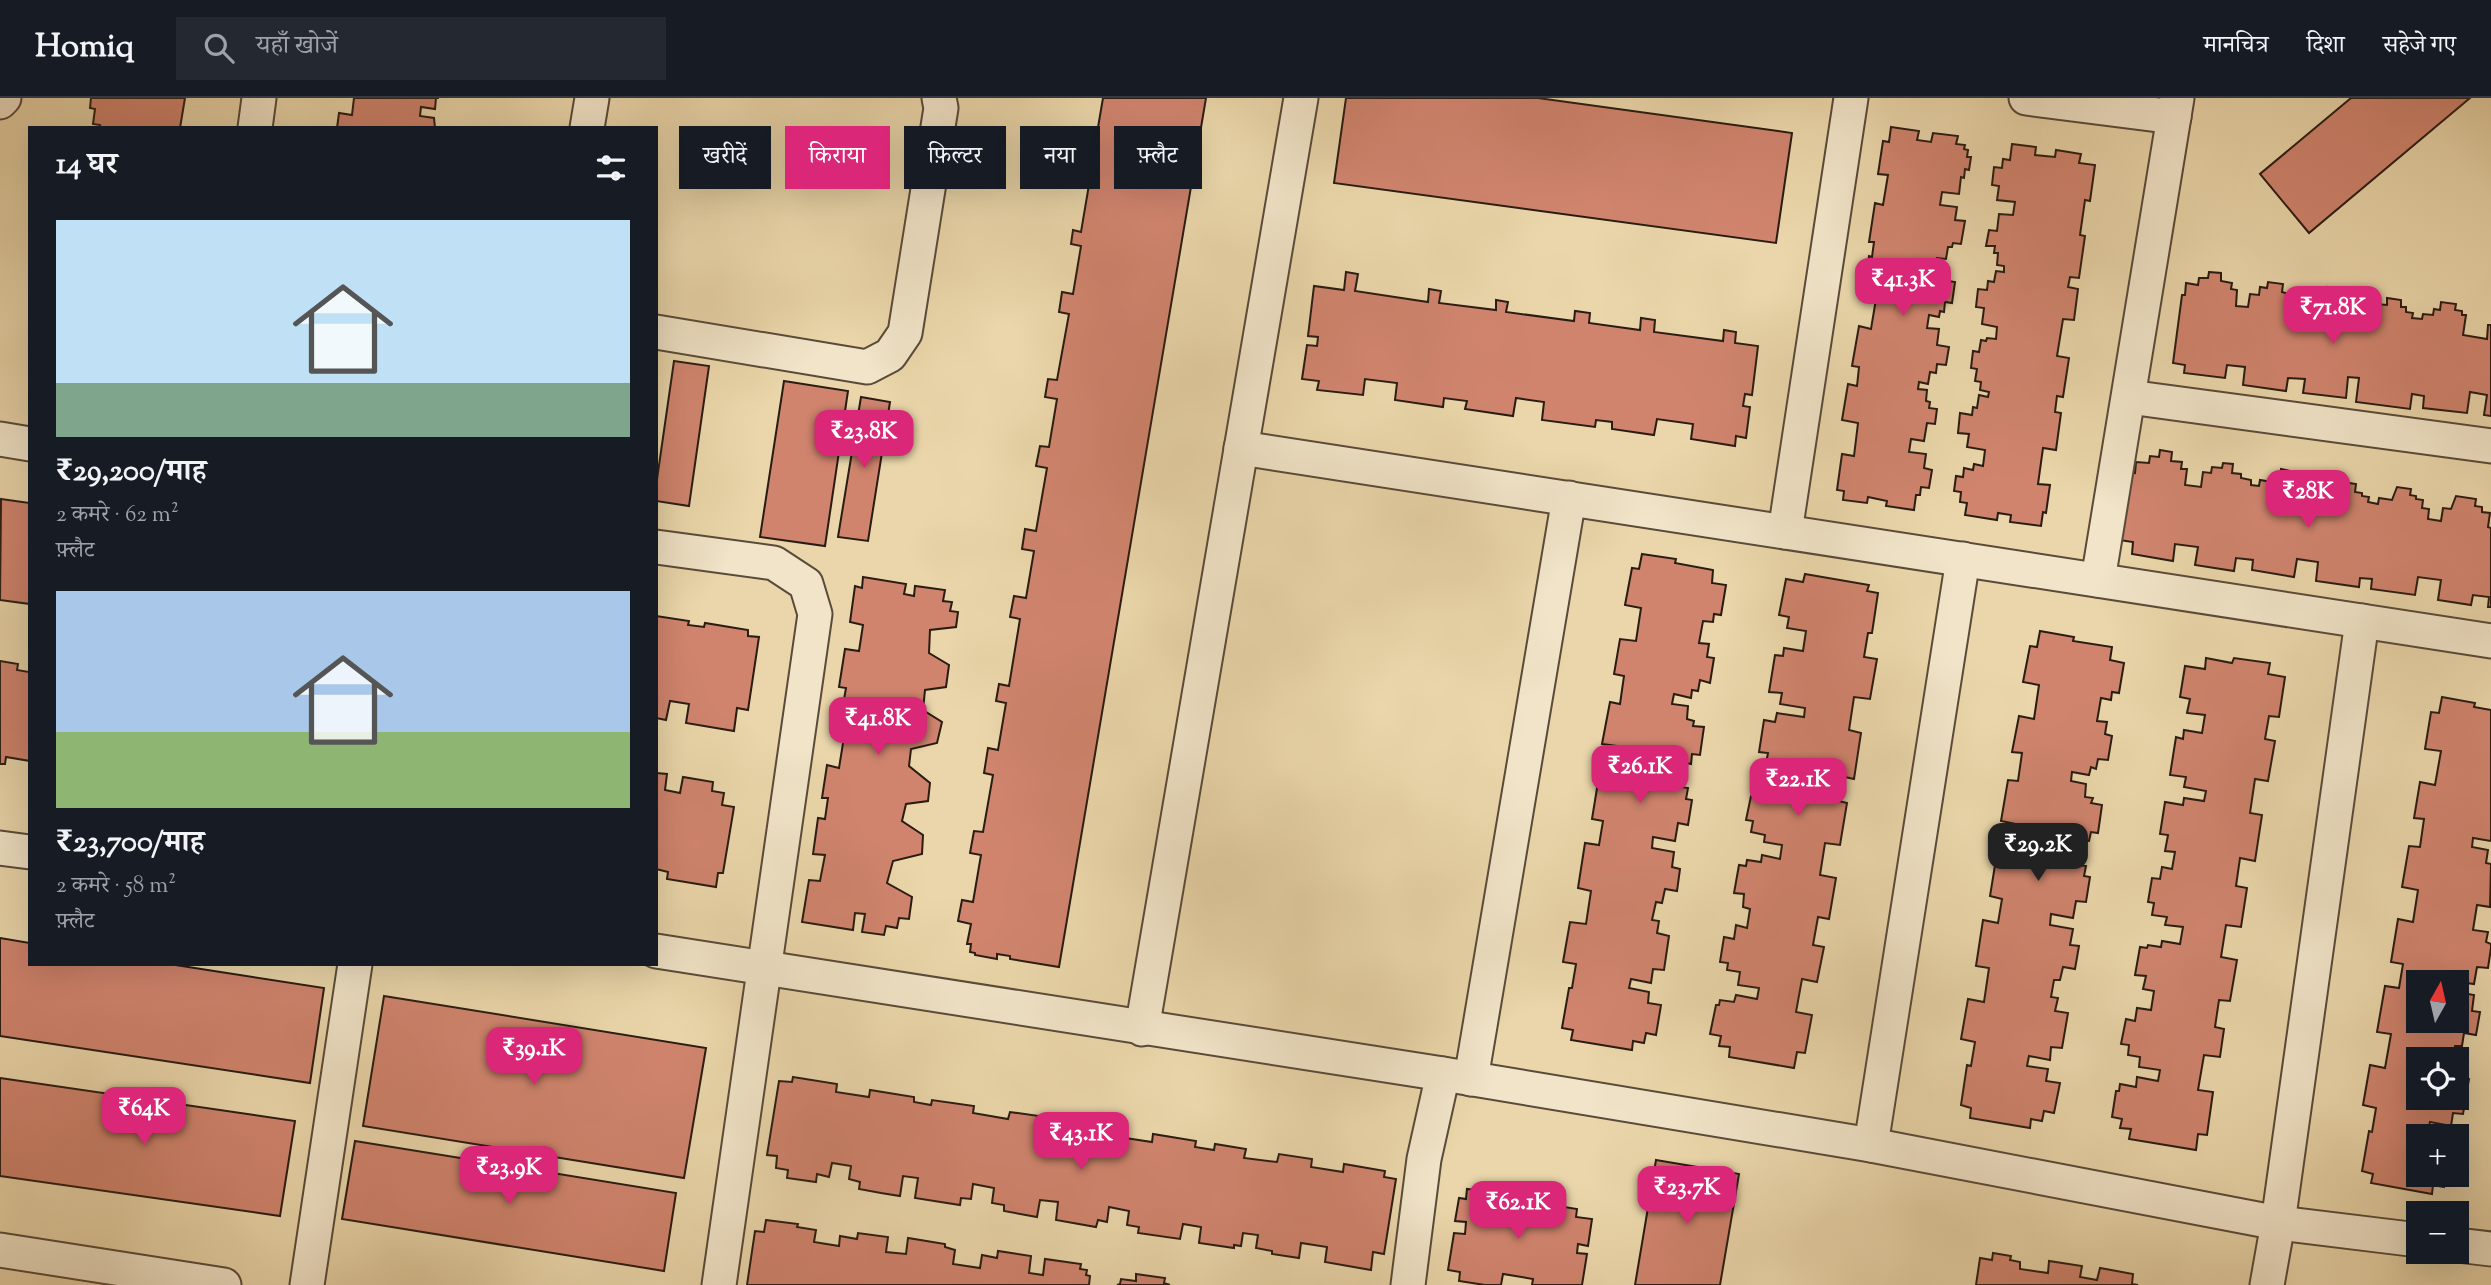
<!DOCTYPE html>
<html lang="hi">
<meta charset="utf-8">
<style>
body{margin:0;font-family:"Sorts Mill Goudy","Noto Serif Devanagari",serif;background:#242831;color:#f1f3f6;height:100vh;display:flex;flex-direction:column;font-size:26px;white-space:nowrap}
*{box-sizing:border-box;margin:0}
p{font-size:23px;color:#9ea1a6}
.icon{flex:none;width:38px;height:38px;fill:none;stroke:currentColor;stroke-width:2;stroke-linecap:round;stroke-linejoin:round}
.map{position:relative;flex:1;overflow:hidden}
.sheet{position:absolute;left:28px;top:28px;width:630px;height:840px;display:flex;flex-direction:column;background:#171b24;border-radius:0px;box-shadow:0 7px 28px #0002}
.sheet>*{flex:none}
.hud{position:absolute;left:679px;top:28px;width:665px;height:63px;display:flex;gap:14px}
.needle{width:46px;rotate:8deg}
.tools{position:absolute;left:2406px;top:872px;display:grid;gap:14px}
.tools a{display:grid;place-items:center;width:63px;height:63px;border-radius:0px;background:#171b24;box-shadow:0 7px 28px #0002;font-size:35px}
.price{position:absolute;translate:-50% -60px;padding:0 16px;border-radius:14px;background:#db2777;color:#fff;font-size:23px;line-height:46px;filter:drop-shadow(0 2px 4px #0008)}
.price::after{content:'';position:absolute;left:50%;top:42px;width:21px;height:16px;margin-left:-10px;background:inherit;clip-path:polygon(0 0,100% 0,50% 100%)}
.price.current{background:#222;color:#fff}
ul{padding:0;list-style:none}
li{display:grid;align-content:center;gap:14px;height:371px;padding:0 28px}
li span{display:grid;place-items:center;height:217px;border-radius:0px;color:#555}
li>.icon{margin-inline-start:auto}
span .icon{width:126px;height:126px;fill:#fffc;stroke-width:1}
li b{font-size:30px}
h2{display:flex;justify-content:space-between;align-items:center;height:84px;padding:0 28px;font-size:30px}
.tag{padding:0 24px;border-radius:0px;background:#171b24;box-shadow:0 7px 28px #0002;font-size:24px;line-height:63px}
.tag.current{background:#db2777;color:#fff}
header{display:flex;align-items:center;gap:42px;box-sizing:border-box;height:98px;padding:0 35px;background:#171b24;border-bottom:2px solid #363941}
header strong{font-size:33px}
nav{display:flex;gap:38px;margin-inline-start:auto;font-size:24px}
.search{width:490px;height:63px;background:#242831;display:flex;align-items:center;gap:18px;box-sizing:border-box;padding:0 24px;border-radius:0px;color:#9ea1a6;font-size:26px}
.map>svg:first-child{display:block}
</style>
<header>
<strong>Homiq</strong>
<div class="search"><svg class="icon" aria-label="search" viewBox="0 0 24 24"><circle cx="10" cy="10" r="6"/><path d="M15 15l6 6"/></svg>यहाँ खोजें</div>
<nav><a>मानचित्र</a><a>दिशा</a><a>सहेजे गए</a></nav>
</header>
<div class="map">
<svg width="2491" height="1187" viewBox="0 0 2491 1187">
<rect width="100%" height="100%" fill="#ead6aa"/>
<filter id="stains"><feTurbulence type="fractalNoise" baseFrequency=".00286" numOctaves="4"/><feColorMatrix values="0 0 0 0 .2 0 0 0 0 .09 0 0 0 0 .02 0 0 0 .5 -.17"/></filter>
<radialGradient id="worn" r=".72"><stop offset=".6" stop-color="#630" stop-opacity="0"/><stop offset="1" stop-color="#630" stop-opacity=".3"/></radialGradient>
<g fill="#d0846e" stroke="#291c13" stroke-width="2">
<polygon points="91,0 185,0 180,30 99,30 100,27 93,26 95,11 90,10"/>
<polygon points="354,0 439,0 436,0 435,11 421,9 420,18 434,20 435,30 337,30 339,15 352,17"/>
<polygon points="1103,0 1206,0 1059,869 1010,861 1010,858 997,856 997,861 975,857 975,855 970,854 971,846 967,846 971,826 958,823 962,802 973,804 981,757 970,755 974,733 983,734 993,677 984,675 988,650 998,652 1006,605 996,603 999,586 1009,588 1020,521 1010,519 1014,498 1026,500 1034,453 1022,451 1025,431 1036,433 1047,370 1036,368 1040,348 1049,349 1057,301 1045,299 1048,281 1057,282 1069,216 1059,214 1062,194 1073,196 1081,148 1071,146 1073,132 1081,134 1093,63 1085,61 1088,46 1095,47"/>
<polygon points="1346,0 1538,0 1792,35 1776,145 1334,85"/>
<polygon points="2351,0 2470,0 2309,135 2260,76"/>
<polygon points="1891,29 1919,33 1917,42 1931,44 1933,35 1958,38 1956,46 1965,47 1964,51 1968,52 1967,59 1971,59 1969,72 1965,71 1964,80 1961,79 1959,96 1942,94 1940,107 1957,109 1955,122 1965,123 1961,146 1953,145 1952,149 1948,149 1946,161 1937,160 1937,165 1946,166 1944,175 1949,175 1948,183 1955,184 1952,205 1945,204 1944,214 1940,213 1939,219 1929,217 1927,230 1939,231 1937,247 1949,249 1946,267 1937,266 1936,275 1930,274 1928,286 1919,284 1918,291 1927,292 1926,303 1930,304 1929,310 1937,311 1935,326 1927,325 1924,343 1911,341 1909,354 1926,356 1924,370 1932,372 1929,390 1921,389 1920,397 1916,397 1914,412 1886,408 1887,403 1868,399 1867,405 1843,402 1844,393 1837,392 1842,356 1854,358 1858,325 1842,322 1848,286 1857,288 1859,269 1852,268 1859,228 1871,231 1876,201 1862,199 1869,158 1872,159 1874,144 1869,144 1875,105 1883,107 1888,77 1878,76 1883,43 1889,44"/>
<polygon points="2012,46 2036,49 2035,57 2055,59 2056,52 2081,56 2079,65 2095,67 2090,103 2085,102 2080,137 2085,138 2079,180 2070,179 2068,189 2078,191 2074,222 2063,221 2057,258 2069,260 2063,299 2057,298 2055,314 2061,315 2056,352 2043,350 2038,386 2050,387 2046,415 2043,414 2041,428 2010,424 2011,417 1998,415 1997,422 1965,417 1967,405 1960,404 1961,394 1954,393 1956,378 1963,379 1964,370 1973,372 1974,366 1983,368 1985,352 1967,349 1969,336 1958,335 1960,315 1972,317 1973,309 1977,310 1979,297 1988,299 1989,294 1980,292 1981,284 1975,283 1977,271 1971,270 1973,253 1979,254 1981,242 1986,243 1987,240 1996,241 1997,229 1982,226 1984,210 1976,209 1978,191 1987,192 1988,183 1994,184 1996,173 2004,174 2004,168 1997,167 1998,155 1994,155 1995,148 1986,148 1989,132 1997,133 1999,116 2013,117 2015,104 1997,102 1999,88 1992,87 1994,69 2002,70 2003,61 2010,62"/>
<polygon points="1346,174 1358,176 1355,193 1428,204 1429,191 1441,193 1439,205 1496,212 1496,202 1508,204 1506,214 1574,223 1575,213 1590,215 1589,225 1640,232 1641,220 1655,222 1654,234 1723,243 1724,232 1736,234 1735,245 1758,248 1752,297 1745,296 1743,308 1750,309 1746,340 1736,338 1735,348 1691,341 1693,326 1657,321 1654,337 1612,331 1612,324 1596,322 1595,329 1542,322 1544,304 1516,300 1513,318 1465,311 1467,303 1444,300 1443,309 1395,302 1397,285 1365,281 1363,297 1317,292 1319,283 1302,281 1307,247 1317,248 1318,239 1308,238 1314,188 1344,192"/>
<polygon points="2209,174 2221,175 2221,183 2232,185 2231,191 2237,192 2236,208 2248,209 2250,196 2259,197 2260,189 2267,190 2268,184 2283,186 2282,194 2299,199 2298,206 2305,207 2306,201 2316,202 2316,196 2326,197 2327,189 2340,191 2339,199 2346,200 2346,206 2353,206 2351,220 2367,222 2368,211 2377,212 2377,206 2387,207 2387,200 2401,202 2401,209 2406,209 2406,214 2413,215 2412,220 2422,221 2423,216 2433,217 2434,211 2440,212 2441,204 2456,206 2455,212 2462,213 2462,217 2466,217 2463,237 2487,241 2488,227 2491,227 2491,318 2484,317 2487,297 2470,294 2467,315 2423,310 2424,298 2412,296 2410,311 2356,304 2359,280 2348,279 2346,300 2303,295 2305,281 2288,280 2286,293 2243,287 2245,269 2227,267 2225,280 2184,275 2185,267 2173,265 2182,197 2185,197 2186,185 2198,187 2199,180 2208,180"/>
<polygon points="674,263 709,268 689,408 656,403 656,388"/>
<polygon points="784,283 848,293 825,448 760,439"/>
<polygon points="861,299 890,304 868,443 838,439"/>
<polygon points="2160,352 2172,354 2171,363 2182,364 2181,371 2187,371 2185,387 2201,389 2203,374 2211,375 2212,369 2222,370 2223,365 2233,366 2232,375 2241,376 2241,380 2251,382 2251,387 2259,388 2260,382 2272,384 2273,378 2280,379 2281,371 2290,373 2288,383 2296,384 2295,387 2307,389 2305,405 2323,407 2325,392 2332,393 2333,389 2341,390 2342,384 2356,386 2355,394 2362,395 2362,398 2369,399 2368,404 2378,406 2379,400 2392,402 2397,389 2411,391 2410,397 2416,398 2416,401 2423,402 2422,410 2429,411 2428,421 2441,423 2443,410 2451,411 2456,398 2476,401 2475,408 2482,409 2482,414 2490,415 2488,429 2491,430 2491,509 2488,509 2489,499 2473,497 2471,507 2438,502 2441,482 2418,479 2415,497 2371,491 2372,481 2360,480 2359,489 2316,483 2318,464 2297,461 2294,479 2252,472 2253,462 2236,460 2234,473 2195,467 2198,449 2175,446 2173,463 2132,456 2133,444 2119,442 2128,374 2135,375 2136,364 2149,365 2150,358 2159,359"/>
<polygon points="1,401 30,405 30,506 0,502"/>
<polygon points="1642,456 1676,461 1675,465 1713,472 1712,485 1726,487 1721,517 1714,516 1713,524 1703,523 1699,545 1709,546 1707,559 1714,560 1710,585 1700,582 1698,593 1692,592 1691,600 1674,596 1672,606 1688,608 1687,621 1694,623 1693,628 1704,629 1700,657 1692,656 1691,666 1677,663 1673,688 1688,690 1686,701 1692,702 1688,727 1678,725 1675,743 1653,739 1652,750 1674,754 1672,769 1680,771 1677,793 1665,791 1662,805 1656,804 1652,822 1659,823 1657,835 1669,838 1664,872 1653,871 1651,885 1631,881 1629,890 1649,894 1648,905 1661,907 1656,937 1646,935 1644,945 1633,943 1632,952 1571,942 1573,932 1562,930 1569,890 1572,890 1576,866 1563,864 1570,824 1586,826 1591,793 1578,790 1585,745 1599,747 1603,723 1592,721 1599,678 1613,680 1618,648 1602,646 1610,604 1620,606 1624,578 1614,576 1620,541 1636,543 1641,510 1625,507 1632,470 1639,471"/>
<polygon points="1805,476 1869,487 1867,493 1878,495 1872,535 1868,535 1864,559 1877,561 1870,601 1854,599 1849,632 1861,635 1854,681 1840,678 1835,702 1847,705 1840,747 1825,745 1820,777 1836,780 1829,821 1818,819 1813,847 1824,849 1817,884 1802,881 1796,914 1812,917 1805,955 1797,954 1794,970 1729,959 1730,949 1719,948 1721,938 1710,936 1716,907 1719,907 1720,902 1734,904 1736,897 1757,901 1759,890 1738,887 1740,874 1727,872 1728,865 1720,864 1724,839 1734,841 1736,827 1747,830 1750,811 1743,809 1744,796 1734,795 1739,767 1746,768 1747,762 1761,764 1762,757 1780,761 1782,747 1764,744 1765,737 1751,734 1753,723 1746,722 1751,698 1761,699 1763,688 1774,689 1777,673 1765,670 1768,655 1759,654 1764,622 1775,624 1777,615 1804,619 1805,610 1780,606 1782,595 1769,594 1775,557 1783,558 1784,550 1803,553 1806,533 1787,530 1789,519 1779,517 1786,481 1803,484"/>
<polygon points="863,479 906,486 904,496 914,498 915,488 945,492 943,503 952,504 950,513 958,514 956,529 930,532 929,555 949,567 946,589 925,592 923,612 942,624 937,645 911,651 909,668 930,685 928,703 906,706 902,723 923,737 922,756 893,763 887,785 912,799 909,821 899,820 897,830 886,828 884,837 862,834 865,816 855,815 853,832 802,824 809,782 820,783 825,757 813,756 818,720 825,721 828,700 822,700 827,667 839,670 844,639 832,638 837,606 843,607 846,590 839,589 845,551 859,553 863,527 850,524 855,488 862,490"/>
<polygon points="656,518 689,523 688,527 704,529 705,525 748,532 748,538 759,539 748,612 737,610 734,633 686,625 689,606 670,603 666,622 656,620"/>
<polygon points="2040,533 2074,539 2073,543 2112,549 2110,562 2124,565 2119,595 2112,594 2111,602 2101,600 2097,623 2107,624 2105,636 2112,638 2108,662 2098,661 2096,671 2091,669 2089,677 2072,674 2071,683 2086,686 2085,699 2093,700 2091,705 2102,707 2098,735 2091,734 2089,743 2075,741 2071,766 2086,768 2084,778 2090,779 2086,804 2076,803 2073,820 2051,816 2050,827 2073,831 2070,847 2079,848 2075,871 2063,869 2060,882 2054,882 2051,899 2058,900 2055,913 2068,915 2062,950 2051,949 2050,962 2029,958 2027,968 2048,971 2046,983 2060,985 2054,1015 2044,1013 2042,1023 2031,1021 2030,1030 1970,1020 1971,1010 1961,1007 1967,967 1971,968 1975,944 1961,941 1968,901 1984,904 1989,870 1976,868 1983,822 1998,825 2002,801 1990,798 1997,755 2011,758 2016,726 2001,723 2008,682 2018,683 2022,655 2012,654 2019,618 2034,621 2039,587 2023,584 2030,548 2037,549"/>
<polygon points="2206,560 2232,565 2234,560 2270,565 2268,576 2285,579 2279,619 2269,618 2265,641 2275,643 2268,683 2255,681 2250,715 2262,717 2255,763 2240,760 2236,788 2247,790 2241,829 2226,827 2221,859 2237,862 2230,903 2219,902 2215,929 2224,931 2220,959 2204,957 2198,992 2213,994 2207,1037 2198,1036 2196,1052 2129,1041 2131,1031 2120,1030 2122,1021 2112,1019 2116,993 2119,993 2120,986 2136,989 2137,979 2158,983 2160,972 2139,969 2140,959 2128,957 2129,947 2121,946 2126,921 2135,923 2137,910 2151,912 2154,893 2143,891 2146,878 2135,877 2140,849 2147,850 2148,847 2161,849 2162,843 2180,846 2183,829 2165,827 2167,819 2152,817 2154,805 2148,804 2152,780 2160,781 2162,769 2172,771 2175,754 2165,753 2168,737 2160,736 2165,704 2183,707 2184,700 2204,703 2206,693 2184,689 2186,679 2170,677 2176,639 2183,641 2184,632 2202,635 2205,617 2187,615 2190,601 2180,599 2185,568 2205,571"/>
<polygon points="0,563 18,566 17,572 29,574 30,663 6,659 5,666 0,666"/>
<polygon points="2442,599 2475,605 2474,609 2491,612 2491,743 2473,740 2472,749 2488,752 2486,765 2491,766 2490,809 2477,807 2473,832 2488,834 2486,844 2491,846 2491,850 2488,870 2477,869 2474,886 2453,883 2418,884 2418,922 2457,922 2457,894 2474,897 2472,913 2480,914 2476,937 2464,935 2462,948 2455,948 2453,961 2418,961 2418,999 2457,999 2457,979 2469,981 2463,1016 2453,1015 2451,1028 2430,1024 2428,1033 2449,1038 2418,1038 2418,1076 2457,1076 2456,1081 2445,1079 2444,1089 2433,1087 2432,1096 2371,1085 2373,1076 2362,1073 2369,1033 2372,1034 2376,1010 2363,1007 2370,967 2385,970 2391,936 2377,934 2385,888 2399,890 2403,866 2391,864 2398,821 2413,824 2418,792 2402,789 2409,748 2420,749 2424,721 2414,720 2420,684 2435,687 2441,653 2425,651 2431,614 2439,615"/>
<polygon points="656,675 667,676 665,692 680,695 683,679 713,684 712,693 724,695 722,707 734,709 723,775 718,775 716,789 667,781 668,774 656,771"/>
<polygon points="0,840 30,845 30,866 169,866 324,890 310,985 0,938"/>
<polygon points="384,898 706,950 684,1080 363,1028"/>
<polygon points="793,979 837,986 836,994 869,999 870,992 914,999 914,1004 931,1007 932,1002 974,1008 973,1015 1008,1021 1010,1014 1053,1020 1052,1028 1072,1031 1073,1024 1113,1030 1112,1038 1152,1044 1153,1036 1196,1043 1195,1049 1214,1052 1215,1046 1246,1051 1244,1060 1277,1064 1279,1056 1312,1061 1311,1069 1343,1074 1344,1066 1385,1073 1384,1079 1396,1081 1384,1156 1373,1154 1371,1172 1325,1164 1327,1149 1301,1145 1299,1160 1272,1156 1272,1153 1256,1150 1258,1137 1243,1135 1241,1148 1234,1147 1234,1150 1199,1145 1201,1129 1183,1126 1180,1141 1138,1135 1139,1129 1127,1127 1129,1113 1109,1109 1107,1124 1098,1122 1096,1129 1056,1122 1058,1104 1040,1102 1037,1119 1004,1113 1004,1107 992,1105 994,1090 973,1086 971,1101 961,1100 960,1107 915,1100 918,1080 903,1078 900,1098 881,1095 859,1091 860,1084 849,1081 851,1068 832,1065 829,1079 817,1076 816,1084 787,1080 788,1072 776,1070 777,1058 767,1057 779,983 792,984"/>
<polygon points="0,980 295,1023 280,1118 0,1078"/>
<polygon points="355,1043 676,1095 664,1173 342,1121"/>
<polygon points="1656,1062 1739,1076 1720,1187 1635,1187"/>
<polygon points="1490,1090 1507,1092 1505,1101 1519,1103 1517,1111 1537,1114 1538,1107 1552,1109 1553,1102 1565,1103 1564,1109 1577,1111 1576,1119 1592,1121 1588,1148 1578,1146 1577,1155 1587,1156 1582,1187 1532,1187 1533,1181 1503,1176 1501,1187 1485,1187 1459,1183 1460,1174 1448,1172 1454,1135 1465,1136 1466,1124 1455,1123 1459,1100 1466,1101 1467,1091 1489,1094"/>
<polygon points="766,1122 798,1126 797,1129 816,1132 814,1144 839,1148 840,1138 857,1141 858,1135 888,1139 886,1154 906,1156 908,1140 945,1146 945,1149 955,1152 953,1166 980,1170 982,1157 997,1160 998,1153 1031,1158 1029,1175 1043,1177 1045,1161 1081,1166 1080,1171 1087,1172 1086,1177 1090,1178 1089,1187 747,1187 755,1133 764,1134"/>
<polygon points="1993,1155 2011,1158 2010,1162 2020,1164 2020,1171 2048,1175 2049,1163 2082,1168 2080,1179 2097,1182 2100,1170 2133,1176 2132,1186 2138,1187 1976,1187 1980,1160 1992,1162"/>
<polygon points="1136,1176 1165,1180 1164,1185 1170,1187 1117,1187 1120,1186 1121,1181 1136,1183"/>
</g>
<g fill="none" stroke-linecap="round" stroke-linejoin="round">
<defs>
<g id="street">
<polyline points="2026,0 2174,19"/>
<polyline points="0,4 4,0"/>
<polyline points="255,30 259,0"/>
<polyline points="587,30 592,0"/>
<polyline points="656,234 867,269 890,257 905,235 941,10 939,0"/>
<polyline points="2129,299 2491,348"/>
<polyline points="0,341 30,346"/>
<polyline points="1241,350 2491,543"/>
<polyline points="1785,434 1851,0"/>
<polyline points="656,449 774,465 806,486 815,516 719,1187"/>
<polyline points="2098,482 2177,0"/>
<polyline points="0,750 30,754"/>
<polyline points="656,853 1443,976 1871,1047 2278,1125 2418,1142"/>
<polyline points="1142,931 1301,0"/>
<polyline points="1471,981 1569,400"/>
<polyline points="1871,1047 1963,461"/>
<polyline points="2457,1147 2491,1151"/>
<polyline points="0,1152 224,1187"/>
<polyline points="307,1187 355,866"/>
<polyline points="1408,1187 1424,1061 1443,976"/>
<polyline points="2267,1187 2278,1125 2362,523"/>
</g>
</defs>
<use href="#street" stroke="#594a39" stroke-width="37"/>
<use href="#street" stroke="#f1e4c8" stroke-width="33"/>
</g>
<rect width="100%" height="100%" filter="url(#stains)"/>
<rect width="100%" height="100%" fill="url(#worn)"/>
</svg>
<div class="tools">
<a><svg class="needle" viewBox="-14 -14 28 28"><path d="M0-13l5 13h-10z" fill="#e53935"/><path d="M0 13l5-13h-10z" fill="#9ea1a6"/></svg></a>
<a><svg class="icon" aria-label="locate" viewBox="0 0 24 24"><circle cx="12" cy="12" r="6"/><path d="M12 2v4M12 18v4M2 12h4M18 12h4"/></svg></a>
<a>+</a>
<a>−</a>
</div>
<b class="price" style="left:1903px;top:220px">₹41.3K</b>
<b class="price" style="left:2333px;top:248px">₹71.8K</b>
<b class="price" style="left:864px;top:372px">₹23.8K</b>
<b class="price" style="left:2308px;top:432px">₹28K</b>
<b class="price" style="left:878px;top:659px">₹41.8K</b>
<b class="price" style="left:1640px;top:707px">₹26.1K</b>
<b class="price" style="left:1798px;top:720px">₹22.1K</b>
<b class="price current" style="left:2038px;top:785px">₹29.2K</b>
<b class="price" style="left:534px;top:989px">₹39.1K</b>
<b class="price" style="left:144px;top:1049px">₹64K</b>
<b class="price" style="left:1081px;top:1074px">₹43.1K</b>
<b class="price" style="left:509px;top:1108px">₹23.9K</b>
<b class="price" style="left:1687px;top:1128px">₹23.7K</b>
<b class="price" style="left:1518px;top:1143px">₹62.1K</b>
<div class="hud">
<a class="tag">खरीदें</a>
<a class="tag current">किराया</a>
<a class="tag">फ़िल्टर</a>
<a class="tag">नया</a>
<a class="tag">फ़्लैट</a>
</div>
<section class="sheet">
<h2>14 घर<svg class="icon" aria-label="filters" viewBox="0 0 24 24"><path d="M4 7h16M4 17h16"/><circle cx="9" cy="7" r="2"/><circle cx="15" cy="17" r="2"/></svg></h2>
<ul>
<li><span style="background:linear-gradient(#bfe0f5 75%,#7fa58c 0)"><svg class="icon" aria-label="home" viewBox="0 0 24 24"><path d="M3 11l9-7 9 7M6 9v11h12V9"/></svg></span><div><b>₹29,200/माह</b><p>2 कमरे · 62 m²</p><p>फ़्लैट</p></div></li>
<li><span style="background:linear-gradient(#a9c7e8 65%,#8fb573 0)"><svg class="icon" aria-label="home" viewBox="0 0 24 24"><path d="M3 11l9-7 9 7M6 9v11h12V9"/></svg></span><div><b>₹23,700/माह</b><p>2 कमरे · 58 m²</p><p>फ़्लैट</p></div></li>
</ul>
</section>
</div>
